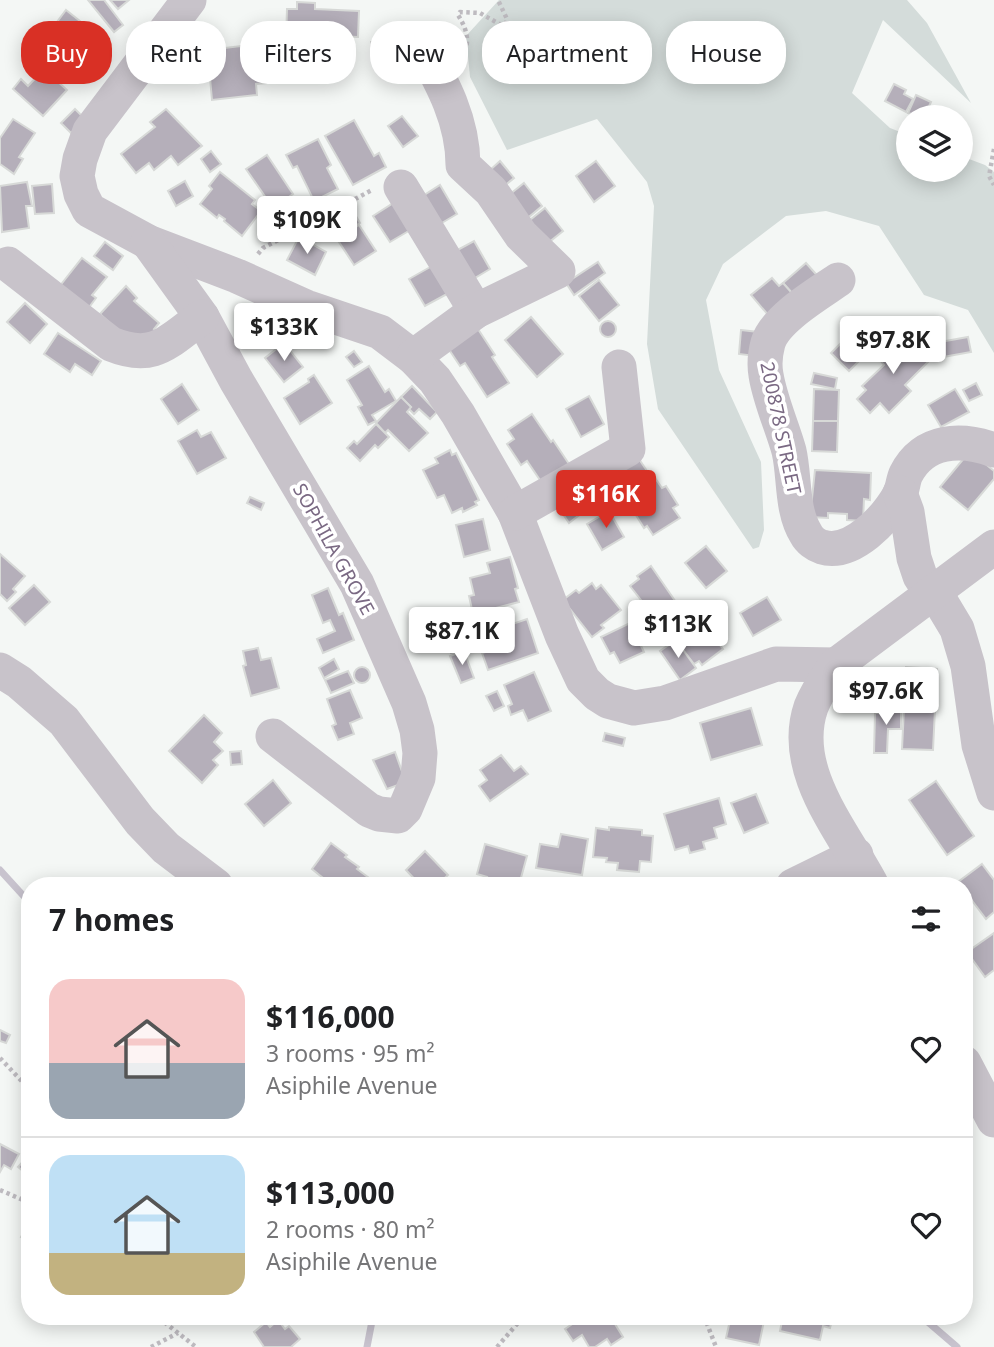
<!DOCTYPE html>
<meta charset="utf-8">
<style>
body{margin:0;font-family:"Noto Sans",sans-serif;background:#f2f2f2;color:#202124;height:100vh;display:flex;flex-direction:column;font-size:26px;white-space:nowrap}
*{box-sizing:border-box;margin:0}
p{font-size:23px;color:#757577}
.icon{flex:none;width:38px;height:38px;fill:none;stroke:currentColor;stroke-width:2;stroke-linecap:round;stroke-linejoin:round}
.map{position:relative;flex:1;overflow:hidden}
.drawer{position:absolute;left:21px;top:877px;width:952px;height:448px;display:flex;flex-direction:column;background:#fff;border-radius:28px;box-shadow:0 4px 18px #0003}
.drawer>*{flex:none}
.hud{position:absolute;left:21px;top:21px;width:952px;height:63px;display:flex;gap:14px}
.tools{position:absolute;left:896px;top:105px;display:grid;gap:14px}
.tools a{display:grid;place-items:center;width:77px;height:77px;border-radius:50%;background:#fff;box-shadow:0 4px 18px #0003;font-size:35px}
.price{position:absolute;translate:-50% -60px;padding:0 16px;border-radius:7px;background:#fff;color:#222;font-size:23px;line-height:46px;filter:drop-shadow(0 2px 4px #0008)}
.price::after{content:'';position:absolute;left:50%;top:42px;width:21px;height:16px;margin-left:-10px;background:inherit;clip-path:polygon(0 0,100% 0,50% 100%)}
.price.on{background:#d93025;color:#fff}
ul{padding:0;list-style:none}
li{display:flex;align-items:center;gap:21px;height:175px;padding:0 28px}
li+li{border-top:2px solid #e0e0e0}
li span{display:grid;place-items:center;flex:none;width:196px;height:140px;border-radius:21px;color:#555}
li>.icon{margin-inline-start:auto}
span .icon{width:84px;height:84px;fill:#fffc;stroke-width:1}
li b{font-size:30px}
h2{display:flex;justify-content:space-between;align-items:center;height:84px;padding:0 28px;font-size:30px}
.chip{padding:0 24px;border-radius:28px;background:#fff;box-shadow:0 4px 18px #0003;font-size:24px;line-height:63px}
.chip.on{background:#d93025;color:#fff}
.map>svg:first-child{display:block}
</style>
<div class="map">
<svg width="994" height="1347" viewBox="0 0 994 1347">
<rect width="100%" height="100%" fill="#f4f7f5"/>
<polygon fill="#d4dcda" points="499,0 907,0 927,23 971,103 883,20 852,93 890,128 908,135 908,170 961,170 961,156 985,165 994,172 994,353 968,310 924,295 879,226 826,211 786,216 723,264 706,300 719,370 761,462 764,530 759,547 753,549 658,409 647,344 654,206 647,182 597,119 507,150 470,77 466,36"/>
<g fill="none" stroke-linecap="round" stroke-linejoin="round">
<g stroke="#c8c3ce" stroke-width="7">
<polyline points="0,870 30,903"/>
<polyline points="921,1316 957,1347"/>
<polyline points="367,1347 373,1316"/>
</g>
</g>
<g fill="#b5afba" stroke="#d7d9d7" stroke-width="2">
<polygon points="88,0 104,0 123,25 114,32"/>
<polygon points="110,0 129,0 118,9"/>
<polygon points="297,2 315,3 315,9 359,11 358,37 311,35 311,41 286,40 287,9 297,9"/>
<polygon points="66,10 95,33 74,61 56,48 54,51 42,42"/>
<polygon points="371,42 389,43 389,53 371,52"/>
<polygon points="241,46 242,54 246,53 246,49 262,47 266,83 256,84 257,95 212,100 210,78 189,80 187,62 209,59 209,53 216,49"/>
<polygon points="44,69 67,90 43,116 13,89 21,79 28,86"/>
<polygon points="894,84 906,90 904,94 913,99 906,112 885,101"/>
<polygon points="916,95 931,102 924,117 908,113"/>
<polygon points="75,109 85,119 71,133 61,123"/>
<polygon points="166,109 202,146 178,165 171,156 154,170 149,163 136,173 121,154 155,127 150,122"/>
<polygon points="402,116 418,136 403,147 388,126"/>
<polygon points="13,119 35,133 19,157 23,159 14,174 0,164 0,138"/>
<polygon points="354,120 374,156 379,153 386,167 353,185 325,136"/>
<polygon points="318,139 331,165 327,168 338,189 314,201 297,166 293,168 286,155"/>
<polygon points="211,151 221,164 210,172 201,159"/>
<polygon points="267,155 293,194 273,208 246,169"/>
<polygon points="500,161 514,178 503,187 489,171"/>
<polygon points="596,161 615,186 594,202 576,176"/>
<polygon points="220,172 255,200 252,204 261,211 242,236 224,221 225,219 219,215 217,218 200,204 212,189 209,186"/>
<polygon points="185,181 193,196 176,206 168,191"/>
<polygon points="27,182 32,206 26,206 29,228 2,232 0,186"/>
<polygon points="524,183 542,206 523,222 504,199"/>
<polygon points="52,184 54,213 35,214 32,186"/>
<polygon points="440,185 457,214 435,227 418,199"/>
<polygon points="395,202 412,229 390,242 373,216"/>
<polygon points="351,208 360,223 335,238 326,224"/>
<polygon points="545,208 563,231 543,247 525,224"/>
<polygon points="359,225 376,251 354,265 337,239"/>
<polygon points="299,237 326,252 315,275 287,260"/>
<polygon points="474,241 490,269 468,282 452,253"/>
<polygon points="105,242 123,256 113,270 94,256"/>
<polygon points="82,258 107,277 92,295 96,298 87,310 59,287"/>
<polygon points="598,262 605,273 574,295 566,283"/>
<polygon points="806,263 823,282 800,302 783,283"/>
<polygon points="432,266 447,294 425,306 409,279"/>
<polygon points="772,278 779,286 783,283 800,302 775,323 751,295"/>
<polygon points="599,280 619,305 599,321 579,296"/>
<polygon points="126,286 137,298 134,301 159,323 154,329 158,332 126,338 100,314"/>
<polygon points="25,303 47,324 30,343 7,322"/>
<polygon points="531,317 563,354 537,377 505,340"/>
<circle cx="608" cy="329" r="8"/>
<polygon points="474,323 495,355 492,357 509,383 487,397 465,363 460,366 446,345"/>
<polygon points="741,330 758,332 755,356 739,354"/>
<polygon points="853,331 871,349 849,371 831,353"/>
<polygon points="58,333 101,361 92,375 75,364 70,372 44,354"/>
<polygon points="905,335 930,360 905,385 911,391 889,413 880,403 870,413 857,399 866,390 862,386 884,365 880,360"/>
<polygon points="968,337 971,352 943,357 940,342"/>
<polygon points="284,343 303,367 284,382 265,358"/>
<polygon points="354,351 362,362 354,367 346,357"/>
<polygon points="369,366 385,392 389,389 396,401 372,415 376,421 368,425 358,407 362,405 347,380"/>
<polygon points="814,373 837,378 835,389 811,384"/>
<polygon points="314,375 332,403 300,424 284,398 309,382 308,379"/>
<polygon points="976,383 982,395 969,401 963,390"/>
<polygon points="182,384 199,410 178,424 161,399"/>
<polygon points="412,386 437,412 430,419 419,409 414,414 409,409 411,407 401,397"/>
<polygon points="814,389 839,390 838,421 813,421"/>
<polygon points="955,389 969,412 941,427 928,405"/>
<polygon points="589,396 604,424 581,437 566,409"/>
<polygon points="401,397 411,407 407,412 428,433 409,451 388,430 385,433 376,423"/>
<polygon points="532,414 551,442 553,440 573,470 542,483 527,461 521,465 507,444 514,439 508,430"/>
<polygon points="813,421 838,421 837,452 812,451"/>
<polygon points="376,424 389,437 378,448 375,445 360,461 347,448 354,441 357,444"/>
<polygon points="197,430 201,437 211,432 226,458 197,474 178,441"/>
<polygon points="450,450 452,455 456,453 479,500 475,502 477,505 463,512 462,508 452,513 444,495 437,498 423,470 438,463 435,458"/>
<polygon points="970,451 994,471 994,479 968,510 940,487"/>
<polygon points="639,459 651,477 653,475 662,488 666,486 678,505 673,508 680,518 653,535 647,526 644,528 634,512 638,510 615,474"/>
<polygon points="815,470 871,473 870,500 864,499 863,521 847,520 847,514 828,513 828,518 810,517"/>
<polygon points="250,497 264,503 261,510 247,503"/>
<polygon points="579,498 587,509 569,523 561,511"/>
<polygon points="609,511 624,537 602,550 587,524"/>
<polygon points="483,519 490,550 464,557 456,525"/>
<polygon points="706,546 727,571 706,588 685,563"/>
<polygon points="0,554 25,576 13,589 16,592 7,601 0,594"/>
<polygon points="510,557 518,588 515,589 519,602 473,614 469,596 474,595 470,578 490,573 487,563"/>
<polygon points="651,566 680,608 659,623 630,586 639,579 637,576"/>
<polygon points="592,583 596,589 601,585 621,610 601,625 604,628 592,637 563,600 576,590 579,593"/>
<polygon points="34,585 50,602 25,625 9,608"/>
<polygon points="328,588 339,615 343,613 354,640 323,653 317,639 335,631 330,620 323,623 312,595"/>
<polygon points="767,597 781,620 753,636 740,613"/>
<polygon points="527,619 538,653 488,670 482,653 489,651 483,634"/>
<polygon points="697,622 708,637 711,634 723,649 702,665 699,661 694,664 677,642 680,640 677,636 682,633 685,637 690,634 686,629"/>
<polygon points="630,623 644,652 620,663 614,652 610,654 601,637"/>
<polygon points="475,628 480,643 451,653 446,637"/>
<polygon points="676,640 696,668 680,680 660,651"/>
<polygon points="258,648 261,660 271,658 279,688 251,696 243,666 246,665 243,651"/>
<polygon points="464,651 474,678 461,683 450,656"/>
<polygon points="334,659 339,669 324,678 319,668"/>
<polygon points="906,667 937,669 933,750 902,749"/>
<circle cx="362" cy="675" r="8"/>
<polygon points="348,671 354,683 331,693 325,680"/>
<polygon points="534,672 551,711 528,721 523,710 511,715 508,706 512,704 504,685"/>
<polygon points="350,690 362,718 350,723 354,734 338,740 332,726 336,724 327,699"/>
<polygon points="497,691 504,706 494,711 486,696"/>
<polygon points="887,706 901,706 901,729 888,729 887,753 874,753 875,713 887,713"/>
<polygon points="751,708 762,745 711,760 700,723"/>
<polygon points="204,715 222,733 214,742 223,751 213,760 218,765 202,783 169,751"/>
<polygon points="605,733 625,738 623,746 603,741"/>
<polygon points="241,751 242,764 231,765 230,752"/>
<polygon points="395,752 404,777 401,784 387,789 373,760"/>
<polygon points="501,755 514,771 521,766 528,774 490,801 479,786 487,780 480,770"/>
<polygon points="273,780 291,803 264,826 245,804"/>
<polygon points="936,781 974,836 947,855 909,800"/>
<polygon points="756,794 768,823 744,833 731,803"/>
<polygon points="719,798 726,824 714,828 717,838 703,842 705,849 690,853 688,846 675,850 664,814"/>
<polygon points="609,827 642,830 642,835 653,836 651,862 640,861 639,872 617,870 618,863 606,862 607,858 593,857 596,828 609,830"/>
<polygon points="561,834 588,839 582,875 536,868 540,844 558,847"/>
<polygon points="331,843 347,855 345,857 359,867 357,869 369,878 363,886 333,886 312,869"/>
<polygon points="485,844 527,856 519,885 507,882 506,886 486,880 487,877 477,874"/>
<polygon points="425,851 448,875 436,886 421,886 406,870"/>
<polygon points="982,864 994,880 994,912 986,919 964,890 964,886 958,882"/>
<polygon points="994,933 994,970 985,977 967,952"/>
<polygon points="0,1030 10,1035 6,1043 0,1041"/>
<polygon points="0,1144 19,1154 11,1169 4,1165 0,1172"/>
<polygon points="28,1156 30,1157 30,1177 18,1167"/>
<polygon points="26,1228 30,1231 30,1242 21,1237"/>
<polygon points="584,1316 610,1316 623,1337 611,1345 607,1339 595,1347 589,1347 582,1335 573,1341 565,1329"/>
<polygon points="639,1316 670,1316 640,1323"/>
<polygon points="731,1316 765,1316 759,1345 726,1338"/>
<polygon points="783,1316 833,1316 830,1328 823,1326 820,1340 780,1331"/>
<polygon points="278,1320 285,1329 289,1326 300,1339 291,1347 264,1347 254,1332 266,1322 270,1327"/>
</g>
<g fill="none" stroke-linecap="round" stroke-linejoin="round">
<g stroke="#bebbc0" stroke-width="4.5" stroke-dasharray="3.5 3.5" stroke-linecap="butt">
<path d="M457 51H465C470 38 465 26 458 15L460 12 480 13 501 25 506 23 507 19 498 0"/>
<polyline points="994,149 989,176 994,185"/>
<polyline points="258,254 263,248 372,190"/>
<polyline points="0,1058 30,1090"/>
<polyline points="0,1190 30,1203"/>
<polyline points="152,1316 164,1322 196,1347"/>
<polyline points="704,1316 716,1347"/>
<polyline points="151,1347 178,1333"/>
<polyline points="497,1347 524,1316"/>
</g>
<g stroke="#c8c3ca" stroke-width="35">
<polyline points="189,0 90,131 80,159 77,176 81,194 89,210 148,242 237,276 306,307 380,332 413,357 435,380 458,414 515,513 562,635 583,680 597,694 608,701 634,708 665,703 776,664 836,665"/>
<polyline points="401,187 476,311"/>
<polyline points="148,242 202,317 236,380 357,584 409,703 417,730 420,753 418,778 405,809 398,816 379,814 369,810 273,736"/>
<path d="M8 264 111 344C155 362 168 341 202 317"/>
<path d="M838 280C818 294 775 319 768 343 765 354 764 364 766 375 770 400 782 426 789 451 795 477 791 510 806 534 809 540 816 545 822 547 852 556 886 519 900 494 903 488 903 480 906 474 924 439 961 438 994 450"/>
<path d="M413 357 476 311 558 271 521 235 491 191 463 165C463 118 440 79 418 39"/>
<polyline points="900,493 907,512 914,558 920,576 931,593 942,604 957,629 968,666 979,745 994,793"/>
<polyline points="515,513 628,449 619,367"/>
<polyline points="0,670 19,682 64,721 140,821 166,848 216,886"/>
<polyline points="793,886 856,855"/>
<path d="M872 886C844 832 789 771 811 707 817 691 827 678 836 665L994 547"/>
<polyline points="964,1063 994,1120"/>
</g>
</g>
<g text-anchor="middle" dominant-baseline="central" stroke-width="7" stroke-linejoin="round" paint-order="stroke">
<g font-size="19" fill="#7a6983" stroke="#fff">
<text transform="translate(781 428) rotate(78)">200878 STREET</text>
<text transform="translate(334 549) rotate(61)">SOPHILA GROVE</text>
</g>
</g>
</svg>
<div class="tools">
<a><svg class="icon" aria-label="layers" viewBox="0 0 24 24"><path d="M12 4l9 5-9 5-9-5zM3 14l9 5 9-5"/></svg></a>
</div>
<b class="price" style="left:307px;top:256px">$109K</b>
<b class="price" style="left:284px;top:363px">$133K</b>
<b class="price" style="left:893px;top:376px">$97.8K</b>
<b class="price on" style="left:606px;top:530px">$116K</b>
<b class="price" style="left:678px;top:660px">$113K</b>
<b class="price" style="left:462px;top:667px">$87.1K</b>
<b class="price" style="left:886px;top:727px">$97.6K</b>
<div class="hud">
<a class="chip on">Buy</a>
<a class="chip">Rent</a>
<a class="chip">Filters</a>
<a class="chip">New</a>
<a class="chip">Apartment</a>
<a class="chip">House</a>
</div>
<section class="drawer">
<h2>7 homes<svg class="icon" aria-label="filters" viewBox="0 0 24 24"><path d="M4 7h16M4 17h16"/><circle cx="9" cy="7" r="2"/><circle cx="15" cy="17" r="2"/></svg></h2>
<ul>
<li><span style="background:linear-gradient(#f6c9c9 60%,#9aa5b1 0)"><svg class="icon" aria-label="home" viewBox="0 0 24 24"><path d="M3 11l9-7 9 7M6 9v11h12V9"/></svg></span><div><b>$116,000</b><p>3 rooms · 95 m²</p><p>Asiphile Avenue</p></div><svg class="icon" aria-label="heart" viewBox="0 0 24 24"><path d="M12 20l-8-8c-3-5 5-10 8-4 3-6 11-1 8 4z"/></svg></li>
<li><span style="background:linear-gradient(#bfe0f5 70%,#c2b280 0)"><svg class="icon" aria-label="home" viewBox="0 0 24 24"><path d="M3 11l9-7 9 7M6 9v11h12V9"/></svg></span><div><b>$113,000</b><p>2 rooms · 80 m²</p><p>Asiphile Avenue</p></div><svg class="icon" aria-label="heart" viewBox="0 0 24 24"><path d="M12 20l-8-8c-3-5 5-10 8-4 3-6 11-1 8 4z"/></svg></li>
</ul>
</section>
</div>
